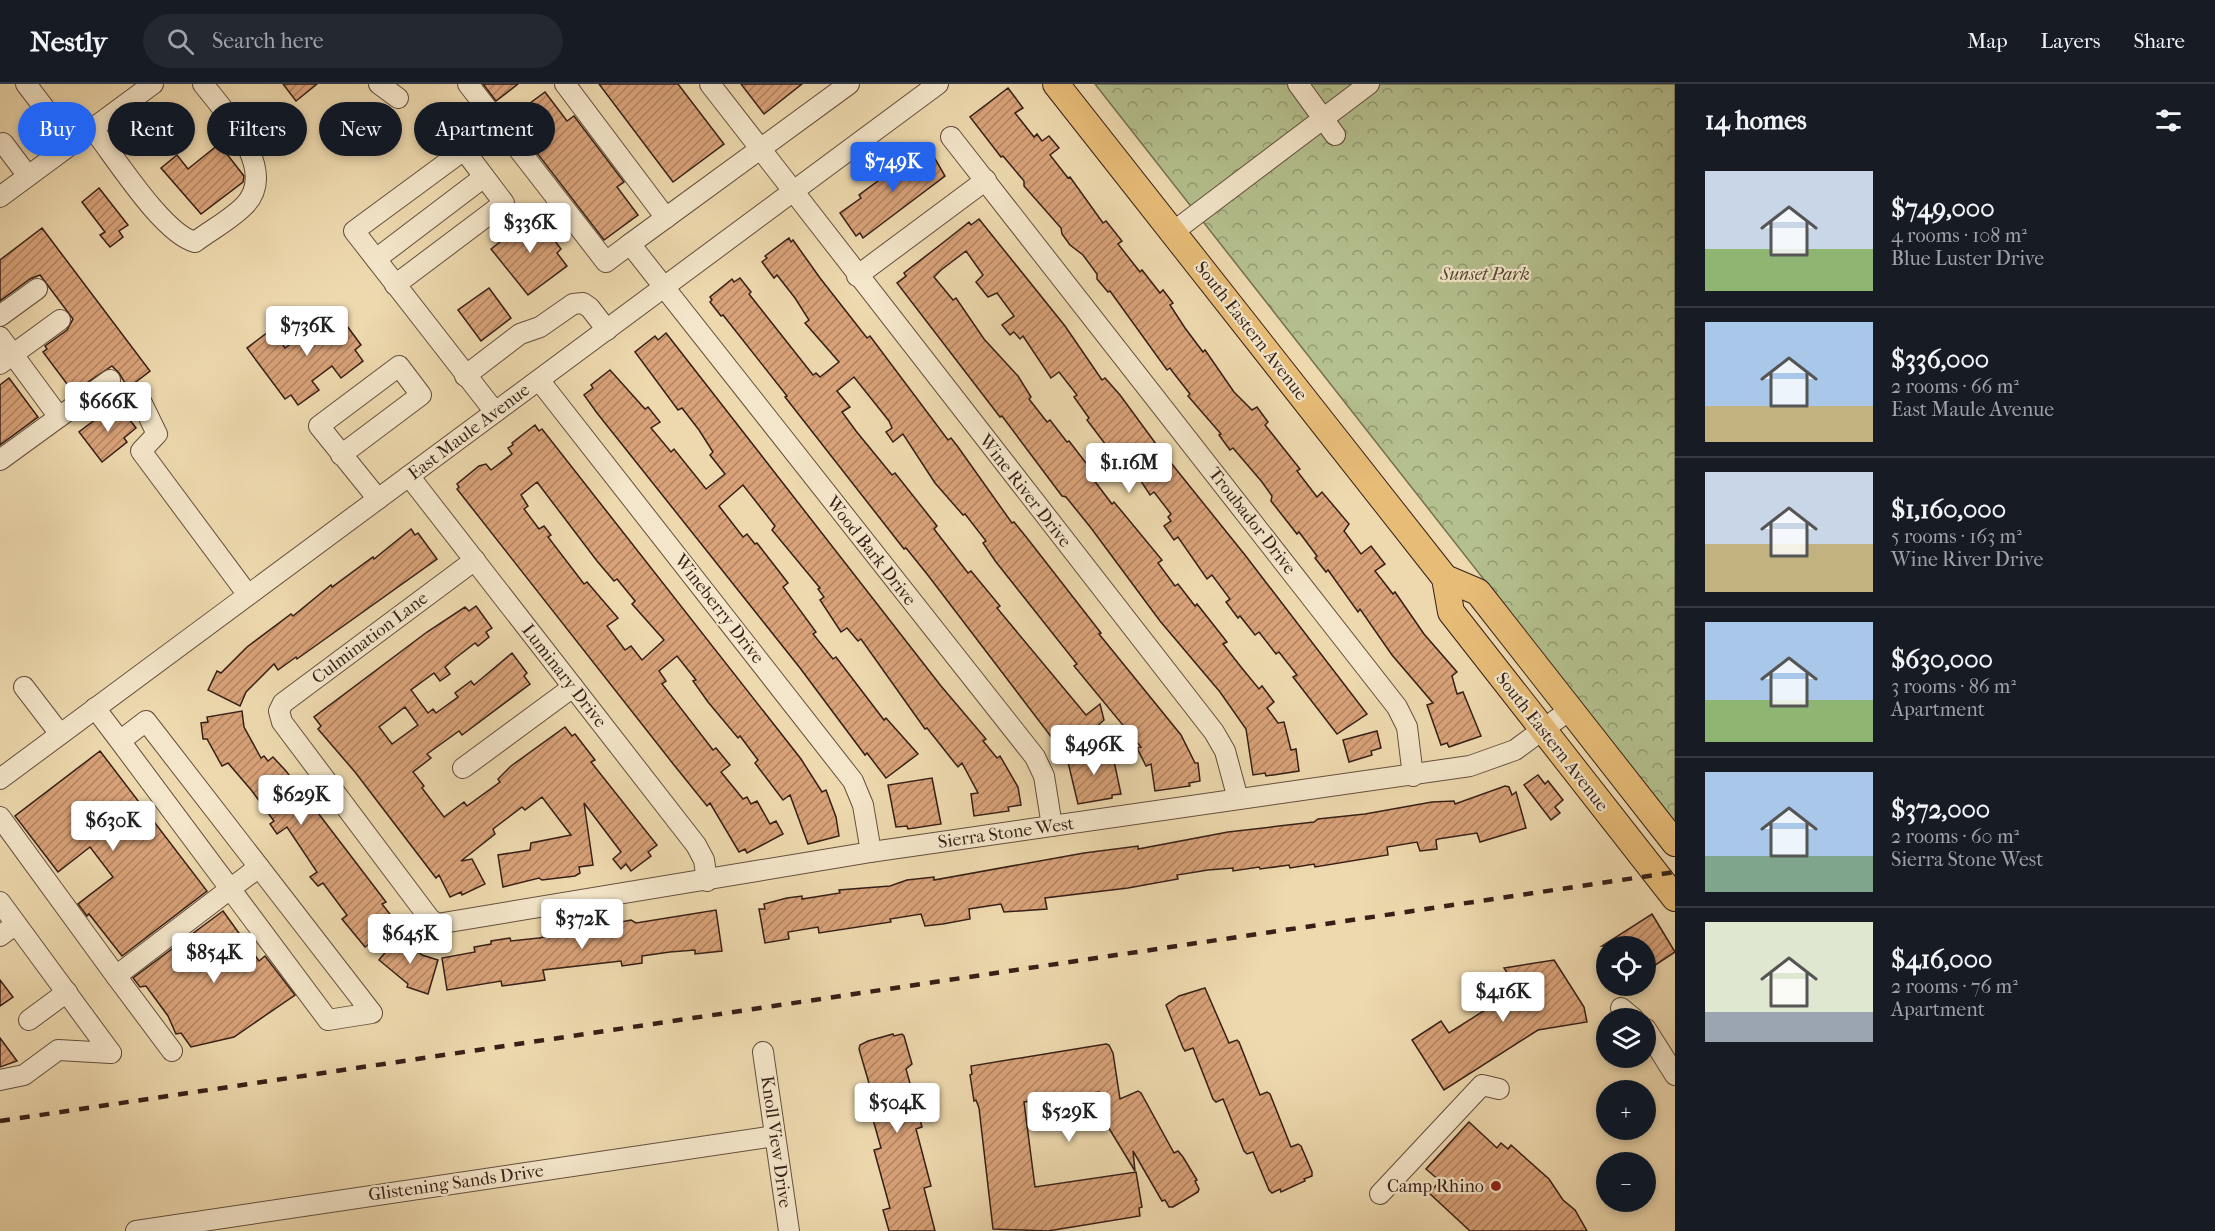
<!DOCTYPE html>
<meta charset="utf-8">
<style>
body{margin:0;font-family:"IM FELL French Canon",serif;background:#242831;color:#f1f3f6;height:100vh;display:flex;flex-direction:column;font-size:22px;white-space:nowrap}
*{box-sizing:border-box;margin:0}
p{font-size:20px;color:#9ea1a6}
.icon{flex:none;width:33px;height:33px;fill:none;stroke:currentColor;stroke-width:2;stroke-linecap:round;stroke-linejoin:round}
.map{position:relative;flex:1;overflow:hidden}
.sheet{display:flex;flex-direction:column;background:#171b24;width:540px}
.sheet>*{flex:none}
.hud{position:absolute;left:18px;top:18px;width:570px;height:54px;display:flex;gap:12px}
.controls{position:absolute;left:1596px;top:852px;display:grid;gap:12px}
.controls a{display:grid;place-items:center;width:60px;height:60px;border-radius:50%;background:#171b24;box-shadow:0 3px 9px #0003;font-size:30px}
.price{position:absolute;translate:-50% -51px;padding:0 14px;border-radius:6px;background:#fff;color:#222;font-size:20px;line-height:39px;filter:drop-shadow(0 2px 3px #0008)}
.price::after{content:'';position:absolute;left:50%;top:36px;width:18px;height:14px;margin-left:-9px;background:inherit;clip-path:polygon(0 0,100% 0,50% 100%)}
.price.on{background:#2563eb;color:#fff}
ul{padding:0;list-style:none}
li{display:flex;align-items:center;gap:18px;height:150px;padding:0 30px}
li+li{border-top:2px solid #363941}
li span{display:grid;place-items:center;flex:none;width:168px;height:120px;border-radius:0px;color:#555}
li>.icon{margin-inline-start:auto}
span .icon{width:72px;height:72px;fill:#fffc;stroke-width:1}
li b{font-size:26px}
h2{display:flex;justify-content:space-between;align-items:center;height:72px;padding:0 30px;font-size:26px}
.tag{padding:0 21px;border-radius:27px;background:#171b24;box-shadow:0 3px 9px #0003;font-size:21px;line-height:54px}
.tag.on{background:#2563eb;color:#fff}
header{display:flex;align-items:center;gap:36px;box-sizing:border-box;height:84px;padding:0 30px;background:#171b24;border-bottom:2px solid #363941}
header strong{font-size:28px}
nav{display:flex;gap:33px;margin-inline-start:auto;font-size:21px}
.search{width:420px;height:54px;background:#242831;display:flex;align-items:center;gap:15px;box-sizing:border-box;padding:0 21px;border-radius:33px;color:#9ea1a6;font-size:22px}
main{display:flex;flex:1;min-height:0}
.map>svg:first-child{display:block}
</style>
<header>
<strong>Nestly</strong>
<div class="search"><svg class="icon" aria-label="search" viewBox="0 0 24 24"><circle cx="10" cy="10" r="6"/><path d="M15 15l6 6"/></svg>Search here</div>
<nav><a>Map</a><a>Layers</a><a>Share</a></nav>
</header>
<main>
<div class="map">
<svg width="1675" height="1147" viewBox="0 0 1675 1147">
<defs>
<pattern id="forest-crowns" width="20" height="18" patternUnits="userSpaceOnUse" patternTransform="scale(1.5)"><rect width="20" height="18" fill="#b4c08e"/><path d="M2 6a3 3 0 1 1 6 0M12 15a3 3 0 1 1 6 0" fill="none" stroke="#939b73"/></pattern>
<pattern id="building-hatch" width="6" height="6" patternUnits="userSpaceOnUse" patternTransform="scale(1.5)"><rect width="6" height="6" fill="#d9a279"/><path d="M-1 1l2-2M0 6l6-6M5 7l2-2" fill="none" stroke="#b18362"/></pattern>
</defs>
<rect width="100%" height="100%" fill="#eed9ae"/>
<filter id="stains"><feTurbulence type="fractalNoise" baseFrequency=".00333" numOctaves="4"/><feColorMatrix values="0 0 0 0 .2 0 0 0 0 .09 0 0 0 0 .02 0 0 0 .5 -.17"/></filter>
<radialGradient id="worn" r=".72"><stop offset=".6" stop-color="#630" stop-opacity="0"/><stop offset="1" stop-color="#630" stop-opacity=".3"/></radialGradient>
<polygon fill="url(#forest-crowns)" stroke="#757052" stroke-width="1.5" points="1095,0 1675,0 1675,739"/>
<g fill="url(#building-hatch)" stroke="#361f17" stroke-width="1.5" fill-rule="evenodd">
<polygon points="283,0 317,0 296,17"/>
<polygon points="483,0 518,0 496,17"/>
<polygon points="599,0 678,0 724,60 673,98"/>
<polygon points="741,0 802,0 764,30"/>
<polygon points="1008,4 1023,24 1015,29 1034,53 1037,50 1042,57 1049,52 1059,64 1050,71 1068,94 1070,93 1103,139 1106,137 1122,157 1118,160 1140,188 1142,186 1160,209 1163,206 1173,219 1170,221 1185,244 1203,268 1205,266 1234,308 1252,326 1257,323 1268,338 1265,341 1300,385 1297,387 1317,413 1322,408 1349,440 1344,447 1361,470 1371,462 1385,480 1375,487 1393,510 1395,508 1424,550 1457,588 1452,592 1457,610 1463,608 1481,652 1449,663 1447,659 1441,661 1427,621 1433,619 1392,571 1360,525 1358,528 1328,486 1326,488 1315,474 1317,472 1299,448 1297,450 1271,417 1272,412 1262,398 1233,364 1230,366 1219,351 1221,350 1188,312 1190,310 1172,287 1170,284 1167,286 1110,207 1108,208 1097,195 1097,190 1083,171 1070,161 1062,150 1061,144 1024,102 1024,97 1003,72 1001,73 970,33"/>
<polygon points="545,8 567,37 574,32 624,98 617,103 638,131 604,156 510,34"/>
<polygon points="219,60 244,92 243,98 201,130 161,84 177,71 188,85"/>
<polygon points="927,61 945,92 863,154 860,149 856,152 840,129 861,114 859,111"/>
<polygon points="99,104 128,141 119,147 123,153 110,163 100,151 105,148 82,118"/>
<polygon points="532,127 561,165 557,169 567,182 528,211 491,165 515,146 512,142"/>
<polygon points="979,135 1065,242 1102,296 1105,294 1120,311 1159,364 1245,471 1367,630 1337,650 1293,593 1297,591 1279,568 1276,570 1259,548 1255,551 1240,532 1238,534 1226,518 1230,515 1212,491 1207,495 1178,453 1174,456 1164,442 1171,437 1168,433 1171,430 1154,408 1150,411 1122,368 1115,373 1087,336 1089,334 1074,313 1077,311 1059,288 1051,294 1023,252 1020,255 1014,248 1010,251 1002,241 1014,232 997,209 988,213 976,198 983,191 966,167 941,186 934,193 953,216 956,214 984,255 1018,292 1031,313 1029,315 1047,338 1050,336 1067,358 1069,357 1096,392 1093,395 1112,420 1114,418 1162,476 1158,479 1175,502 1178,500 1195,522 1197,520 1227,558 1223,560 1241,583 1259,605 1262,602 1274,618 1267,624 1278,639 1284,638 1291,666 1296,665 1299,687 1266,692 1265,689 1253,691 1246,645 1220,608 1160,537 1091,444 1066,413 1062,412 1002,332 1000,333 897,199 906,192 904,189 949,154 969,138 971,141"/>
<polygon points="42,144 150,287 128,304 119,289 112,282 73,308 43,268 47,265 45,262 67,246 73,235 40,191 30,195 0,217 0,176"/>
<polygon points="789,154 791,158 793,156 820,194 867,254 870,252 948,356 951,354 958,363 1012,439 1014,438 1027,454 1101,549 1099,550 1181,651 1195,679 1198,679 1200,697 1189,699 1190,702 1155,707 1151,680 1146,682 1137,664 1141,663 1074,582 1077,580 996,478 983,459 986,457 965,430 963,431 935,399 903,350 893,358 886,348 892,344 889,337 854,293 837,307 850,323 842,328 856,347 892,391 895,389 937,442 934,445 968,489 971,487 1000,522 997,524 1086,631 1100,620 1104,636 1065,671 927,490 906,464 904,465 796,327 785,313 787,312 723,231 721,232 710,218 712,216 710,213 732,195 734,198 740,194 751,208 749,210 813,291 816,289 820,293 839,278 805,239 809,236 795,214 777,191 774,194 762,178 767,174 765,172"/>
<polygon points="489,204 511,234 481,257 458,226"/>
<polygon points="336,227 361,261 355,266 363,277 341,294 332,282 312,297 319,306 298,321 291,311 285,315 247,264 272,245 285,264"/>
<polygon points="666,249 941,602 986,655 983,657 997,674 1000,672 1018,703 1021,721 1008,723 1009,727 974,732 971,710 978,709 962,679 958,683 927,644 925,645 861,555 858,557 847,544 841,548 820,516 824,513 818,505 820,504 772,446 775,442 743,401 719,422 743,453 747,450 755,460 757,459 788,499 783,503 816,548 813,550 833,575 836,573 884,636 886,634 918,670 886,694 867,669 865,671 800,584 597,329 584,311 593,304 591,301 610,286 645,325 648,323 660,338 651,344 671,368 674,365 706,405 725,390 710,371 713,368 699,346 682,324 678,326 635,268 655,252 658,256"/>
<polygon points="9,294 38,333 0,361 0,301"/>
<polygon points="119,322 136,344 124,354 127,358 102,378 79,348 105,328 107,331"/>
<path d="M535 341 539 347 542 345 801 675 822 708 826 706 836 733 839 752 808 760 790 711 783 716 755 679 758 676 740 652 738 654 708 618 693 597 696 596 677 572 659 587 666 597 662 600 713 666 716 664 730 681 721 688 743 715 747 713 751 720 757 717 770 740 776 737 783 750 747 769 745 765 739 768 710 719 707 722 674 681 457 405 459 403 457 400 479 382 486 380 491 386 512 370 508 364 513 361 512 359ZM537 398 597 477 614 497 617 495 635 517 632 520 664 556 642 576 631 562 625 566 607 542 618 534 587 498 584 500 548 453 551 451 544 442 539 445 524 425 528 422 521 411Z"/>
<polygon points="411,445 415,451 418,449 437,475 297,575 296,573 278,586 274,580 246,608 240,622 208,606 217,587 221,589 247,563 291,530 293,532 331,501 332,503 373,473 374,475"/>
<path d="M476 522 492 544 486 548 489 553 478 562 475 559 453 576 445 583 450 590 440 597 434 589 411 606 428 629 433 625 436 629 458 613 455 609 471 597 474 601 512 569 527 589 524 592 530 600 462 651 459 647 427 670 431 674 413 688 424 702 422 704 444 733 464 718 467 722 500 698 498 695 511 682 565 643 572 652 575 650 595 676 591 678 657 761 648 768 651 772 631 787 626 780 621 785 613 775 621 768 584 719 593 781 579 783 580 789 575 792 542 796 539 794 503 803 498 771 530 766 531 759 571 751 542 713 525 726 522 723 493 745 495 750 461 777 472 775 485 800 462 811 461 808 450 813 439 791 436 794 355 688 318 645 321 642 314 633 427 548 465 523 469 527ZM405 623 418 641 392 660 379 643Z"/>
<polygon points="242,627 244,643 261,674 264,672 268,677 273,673 286,687 386,818 382,820 397,839 365,863 342,835 347,831 323,799 318,802 310,793 317,788 287,743 277,750 270,740 274,737 252,707 228,679 222,682 207,655 203,655 201,639 208,638 207,633"/>
<polygon points="1377,647 1381,664 1371,667 1372,671 1349,678 1343,656"/>
<polygon points="1111,663 1121,710 1112,711 1112,714 1078,720 1067,674"/>
<polygon points="100,667 207,807 122,872 89,830 87,832 78,820 113,793 90,763 58,788 15,732"/>
<polygon points="1538,691 1545,700 1548,697 1563,716 1555,723 1560,729 1551,736 1524,701"/>
<polygon points="932,694 941,740 908,745 907,742 896,743 888,701"/>
<polygon points="1505,702 1509,703 1512,711 1516,708 1526,744 1480,758 1477,749 1438,755 1436,756 1437,765 1420,767 1417,758 1387,763 1388,771 1315,783 1314,780 1290,784 1289,781 1260,785 1259,783 1233,787 1233,784 1208,786 1177,791 1178,795 1128,804 1045,814 1047,825 1004,828 1001,820 969,825 970,835 943,840 925,842 921,830 890,835 891,838 819,849 818,843 788,848 789,855 765,859 759,825 765,825 764,820 787,814 802,812 802,815 840,809 839,806 890,802 907,796 934,793 934,796 1084,769 1138,762 1138,765 1228,748 1314,738 1318,735 1365,730 1432,718 1454,717 1455,720"/>
<polygon points="716,826 722,867 695,870 695,866 670,868 642,872 642,879 622,882 621,877 543,886 545,896 502,902 501,897 447,906 442,874 475,868 474,863 491,860 491,857 510,854 511,857 539,854 631,836 636,839"/>
<polygon points="223,827 259,877 265,872 295,911 234,953 191,963 181,949 176,950 168,932 146,902 140,903 133,894"/>
<polygon points="1652,830 1675,868 1646,887 1646,862 1602,862"/>
<polygon points="399,852 422,871 438,876 428,910 407,903 408,900 379,876"/>
<polygon points="1554,876 1584,923 1587,938 1538,946 1444,1006 1412,956 1441,937 1449,949 1518,905 1504,884"/>
<polygon points="0,896 13,913 0,922"/>
<polygon points="1205,904 1229,959 1237,956 1239,958 1260,1011 1267,1008 1270,1010 1291,1063 1298,1060 1301,1062 1312,1088 1312,1092 1304,1095 1305,1097 1281,1108 1280,1105 1272,1109 1269,1106 1253,1068 1247,1070 1244,1067 1223,1015 1216,1018 1213,1015 1193,964 1185,967 1183,964 1166,921 1179,912"/>
<polygon points="893,950 894,952 902,950 904,952 912,980 906,985 922,1043 916,1045 931,1102 924,1104 935,1147 889,1147 883,1126 890,1124 874,1066 881,1064 865,1007 871,1006 859,965 860,961 868,957"/>
<polygon points="0,954 17,977 0,983"/>
<polygon points="1106,960 1109,961 1113,969 1120,1015 1138,1007 1141,1009 1174,1069 1178,1067 1183,1073 1197,1096 1195,1097 1199,1105 1198,1108 1173,1123 1169,1123 1165,1116 1162,1117 1133,1067 1135,1087 1102,1033 1101,1029 1108,1025 1099,1008 1024,1018 1035,1103 1136,1088 1142,1123 1139,1124 1140,1132 1048,1147 993,1145 979,1024 976,1016 974,1017 970,991 972,990 971,982"/>
<polygon points="1469,1038 1497,1064 1501,1059 1508,1065 1511,1061 1549,1095 1563,1116 1575,1126 1587,1147 1470,1147 1429,1109 1440,1097 1426,1085"/>
</g>
<g fill="none" stroke-linecap="round" stroke-linejoin="round">
<defs>
<g id="minor">
<polyline points="26,0 72,60"/>
<polyline points="379,0 398,14"/>
<polyline points="468,0 606,178 630,160"/>
<polyline points="565,0 666,134"/>
<polyline points="710,0 1214,648 1225,667 1238,715"/>
<polyline points="849,0 630,160 1035,673 1044,692 1052,742"/>
<polyline points="1298,0 1335,51"/>
<path d="M93 45C115 73 163 150 195 158 211 146 230 136 244 122 280 87 225 28 203 0"/>
<polyline points="951,53 1397,623 1407,643 1413,692"/>
<polyline points="0,61 3,59 28,92"/>
<polyline points="0,113 153,0"/>
<polyline points="1173,148 1369,0"/>
<polyline points="376,175 484,93"/>
<polyline points="857,192 986,96"/>
<polyline points="395,201 504,119 464,66 354,147 495,328"/>
<polyline points="0,232 37,205"/>
<polyline points="0,253 59,333"/>
<polyline points="0,280 60,236"/>
<polyline points="465,292 520,250 540,243 573,220 583,219 590,224 607,246"/>
<polyline points="539,296 853,697 863,721 871,768"/>
<polyline points="139,313 157,350 141,367 248,511"/>
<polyline points="341,371 421,311 399,282 319,342 378,415"/>
<polyline points="0,376 110,296"/>
<polyline points="409,392 696,761 704,776 707,797"/>
<polyline points="475,476 283,619 279,627 282,638 430,835 437,840 871,768 1470,682 1515,666 1571,625"/>
<polyline points="24,603 60,650"/>
<polyline points="95,624 120,657 328,936 372,929 146,637 120,657"/>
<polyline points="463,684 573,603"/>
<polyline points="0,695 938,0"/>
<polyline points="0,733 116,892"/>
<polyline points="0,818 111,969"/>
<polyline points="0,852 16,840"/>
<polyline points="1621,924 1633,934"/>
<polyline points="29,936 67,908"/>
<polyline points="1646,945 1675,991"/>
<polyline points="172,967 116,892 259,783"/>
<polyline points="763,968 789,1147"/>
<polyline points="0,996 24,991 58,966 111,969"/>
<polyline points="1380,1110 1482,1001 1499,1005"/>
<polyline points="136,1147 775,1052"/>
</g>
<g id="major">
<polyline points="1056,0 1445,494 1478,508 1675,759"/>
<polyline points="1445,494 1451,528 1675,814"/>
</g>
</defs>
<use href="#minor" stroke="#644e3d" stroke-width="22"/>
<use href="#major" stroke="#361f17" stroke-width="28"/>
<use href="#minor" stroke="#f4e6ca" stroke-width="20"/>
<use href="#major" stroke="#e7bc77" stroke-width="26"/>
<polyline stroke="#361f17" stroke-width="4.5" stroke-dasharray="10 10" stroke-linecap="butt" points="0,1037 1675,788"/>
</g>
<circle fill="#8f2418" stroke="#f4e6ca" stroke-width="2" cx="1496" cy="1102" r="6"/>
<g text-anchor="middle" dominant-baseline="central" stroke-width="4.5" stroke-linejoin="round" paint-order="stroke">
<g font-size="18" font-style="italic" fill="#564735" stroke="#f4e6ca">
<text x="1485" y="190">Sunset Park</text>
</g>
<g font-size="18" fill="#361f17" stroke="#f4e6ca">
<text transform="translate(1251 247) rotate(52)">South Eastern Avenue</text>
<text transform="translate(469 348) rotate(-37)">East Maule Avenue</text>
<text transform="translate(1025 407) rotate(52)">Wine River Drive</text>
<text transform="translate(1252 437) rotate(52)">Troubador Drive</text>
<text transform="translate(871 467) rotate(52)">Wood Bark Drive</text>
<text transform="translate(719 525) rotate(52)">Wineberry Drive</text>
<text transform="translate(370 554) rotate(-37)">Culmination Lane</text>
<text transform="translate(564 592) rotate(52)">Luminary Drive</text>
<text transform="translate(1552 658) rotate(52)">South Eastern Avenue</text>
<text transform="translate(1006 749) rotate(-8)">Sierra Stone West</text>
<text transform="translate(776 1058) rotate(82)">Knoll View Drive</text>
<text transform="translate(456 1099) rotate(-8)">Glistening Sands Drive</text>
</g>
<g font-size="18" fill="#361f17" stroke="#f4e6ca" text-anchor="end">
<text x="1484" y="1102">Camp Rhino</text>
</g>
</g>
<rect width="100%" height="100%" filter="url(#stains)"/>
<rect width="100%" height="100%" fill="url(#worn)"/>
</svg>
<div class="controls">
<a><svg class="icon" aria-label="locate" viewBox="0 0 24 24"><circle cx="12" cy="12" r="6"/><path d="M12 2v4M12 18v4M2 12h4M18 12h4"/></svg></a>
<a><svg class="icon" aria-label="layers" viewBox="0 0 24 24"><path d="M12 4l9 5-9 5-9-5zM3 14l9 5 9-5"/></svg></a>
<a>+</a>
<a>−</a>
</div>
<b class="price on" style="left:893px;top:109px">$749K</b>
<b class="price" style="left:530px;top:170px">$336K</b>
<b class="price" style="left:307px;top:273px">$736K</b>
<b class="price" style="left:108px;top:349px">$666K</b>
<b class="price" style="left:1129px;top:410px">$1.16M</b>
<b class="price" style="left:1094px;top:692px">$496K</b>
<b class="price" style="left:301px;top:742px">$629K</b>
<b class="price" style="left:113px;top:768px">$630K</b>
<b class="price" style="left:582px;top:866px">$372K</b>
<b class="price" style="left:410px;top:881px">$645K</b>
<b class="price" style="left:214px;top:900px">$854K</b>
<b class="price" style="left:1503px;top:939px">$416K</b>
<b class="price" style="left:897px;top:1050px">$504K</b>
<b class="price" style="left:1069px;top:1059px">$529K</b>
<div class="hud">
<a class="tag on">Buy</a>
<a class="tag">Rent</a>
<a class="tag">Filters</a>
<a class="tag">New</a>
<a class="tag">Apartment</a>
</div>
</div>
<section class="sheet">
<h2>14 homes<svg class="icon" aria-label="filters" viewBox="0 0 24 24"><path d="M4 7h16M4 17h16"/><circle cx="9" cy="7" r="2"/><circle cx="15" cy="17" r="2"/></svg></h2>
<ul>
<li><span style="background:linear-gradient(#c9d6e8 65%,#8fb573 0)"><svg class="icon" aria-label="home" viewBox="0 0 24 24"><path d="M3 11l9-7 9 7M6 9v11h12V9"/></svg></span><div><b>$749,000</b><p>4 rooms · 108 m²</p><p>Blue Luster Drive</p></div></li>
<li><span style="background:linear-gradient(#a9c7e8 70%,#c2b280 0)"><svg class="icon" aria-label="home" viewBox="0 0 24 24"><path d="M3 11l9-7 9 7M6 9v11h12V9"/></svg></span><div><b>$336,000</b><p>2 rooms · 66 m²</p><p>East Maule Avenue</p></div></li>
<li><span style="background:linear-gradient(#c9d6e8 60%,#c2b280 0)"><svg class="icon" aria-label="home" viewBox="0 0 24 24"><path d="M3 11l9-7 9 7M6 9v11h12V9"/></svg></span><div><b>$1,160,000</b><p>5 rooms · 163 m²</p><p>Wine River Drive</p></div></li>
<li><span style="background:linear-gradient(#a9c7e8 65%,#8fb573 0)"><svg class="icon" aria-label="home" viewBox="0 0 24 24"><path d="M3 11l9-7 9 7M6 9v11h12V9"/></svg></span><div><b>$630,000</b><p>3 rooms · 86 m²</p><p>Apartment</p></div></li>
<li><span style="background:linear-gradient(#a9c7e8 70%,#7fa58c 0)"><svg class="icon" aria-label="home" viewBox="0 0 24 24"><path d="M3 11l9-7 9 7M6 9v11h12V9"/></svg></span><div><b>$372,000</b><p>2 rooms · 60 m²</p><p>Sierra Stone West</p></div></li>
<li><span style="background:linear-gradient(#dfe7d0 75%,#9aa5b1 0)"><svg class="icon" aria-label="home" viewBox="0 0 24 24"><path d="M3 11l9-7 9 7M6 9v11h12V9"/></svg></span><div><b>$416,000</b><p>2 rooms · 76 m²</p><p>Apartment</p></div></li>
</ul>
</section>
</main>
